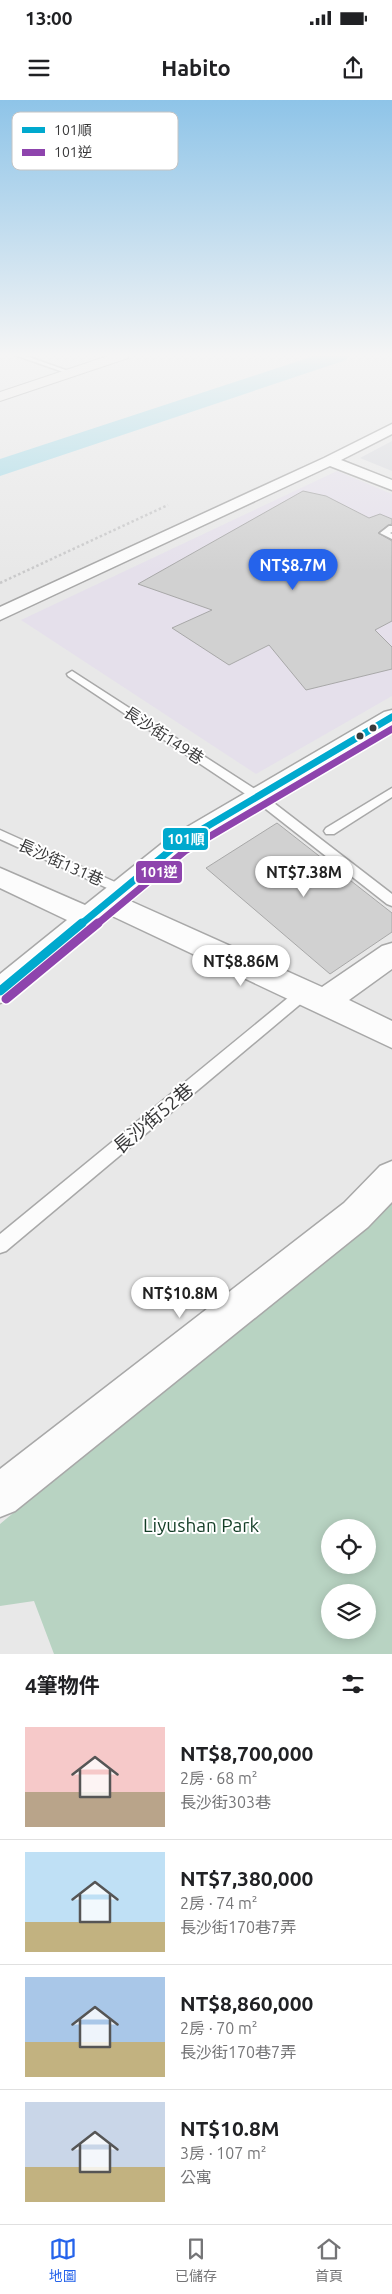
<!DOCTYPE html>
<html lang="zh-TW">
<meta charset="utf-8">
<style>
body{margin:0;font-family:Ubuntu,"Noto Sans TC",sans-serif;background:#f6f6f6;color:#202124;height:100vh;display:flex;flex-direction:column;font-size:19px;white-space:nowrap}
*{box-sizing:border-box;margin:0}
p{font-size:16px;color:#757577}
.icon{flex:none;width:28px;height:28px;fill:none;stroke:currentColor;stroke-width:2;stroke-linecap:round;stroke-linejoin:round}
.map{position:relative;height:1554px;overflow:hidden}
.drawer{display:flex;flex-direction:column;background:#fff;flex:1}
.drawer>*{flex:none}
.tools{position:absolute;left:321px;top:1419px;display:grid;gap:10px}
.tools a{display:grid;place-items:center;width:55px;height:55px;border-radius:50%;background:#fff;box-shadow:0 2px 12px #0003;font-size:25px}
.price{position:absolute;translate:-50% -42px;padding:0 11px;border-radius:18px;background:#fff;color:#222;font-size:16px;line-height:32px;filter:drop-shadow(0 1px 2px #0008)}
.price::after{content:'';position:absolute;left:50%;top:30px;width:15px;height:11px;margin-left:-8px;background:inherit;clip-path:polygon(0 0,100% 0,50% 100%)}
.price.selected{background:#2563eb;color:#fff}
ul{padding:0;list-style:none}
li{display:flex;align-items:center;gap:15px;height:125px;padding:0 25px}
li+li{border-top:1px solid #e0e0e0}
li span{display:grid;place-items:center;flex:none;width:140px;height:100px;border-radius:0px;color:#555}
li>.icon{margin-inline-start:auto}
span .icon{width:60px;height:60px;fill:#fffc;stroke-width:1}
li b{font-size:21px}
h2{display:flex;justify-content:space-between;align-items:center;height:60px;padding:0 25px;font-size:21px}
.status{display:flex;justify-content:space-between;align-items:center;height:35px;padding:0 25px;background:#fff;direction:ltr}
.status svg{height:14px;fill:currentColor}
header{display:flex;justify-content:space-between;align-items:center;height:65px;padding:0 25px;background:#fff;font-size:22px;font-weight:700}
.menu{display:flex;justify-content:space-around;align-items:center;height:70px;border-top:1px solid #e0e0e0;background:#fff;font-size:14px;color:#757577}
.menu a{display:grid;justify-items:center;gap:2px}
.menu .selected{color:#2563eb}
.map>svg:first-child{display:block}
</style>
<div class="status"><b>13:00</b><svg viewBox="0 0 49 12"><path d="M0 12V9h3v3zM5 12V6h3v6zM10 12V3h3v9zM15 12V0h3v12zM26 1h20v11H26zM47 4h2v5h-2z"/></svg></div>
<header><svg class="icon" aria-label="menu" viewBox="0 0 24 24"><path d="M4 6h16M4 12h16M4 18h16"/></svg>Habito<svg class="icon" aria-label="share" viewBox="0 0 24 24"><path d="M12 15V3M7 8l5-5 5 5M5 13v7h14v-7"/></svg></header>
<div class="map">
<svg width="392" height="1554" viewBox="0 0 392 1554">
<rect width="100%" height="100%" fill="#e8e8e8"/>
<polygon fill="#dadbe0" points="392,341 392,371 360,358"/>
<polygon fill="#e5e0eb" points="337,371 392,394 392,596 256,674 21,520"/>
<path fill="#b8d3c2" fill-rule="evenodd" d="M392 1102V1554H54L34 1501 0 1506V1424L289 1183ZM330 1428H368V1465H330ZM330 1492H368V1530H330Z"/>
<g fill="none" stroke-linecap="round" stroke-linejoin="round">
<polygon fill="#a8dbe7" fill-rule="evenodd" points="317,255 349,255 346,260 0,376 0,359"/>
</g>
<g fill="#d1d1d1" stroke="#a8a8a8">
<polygon points="303,391 326,396 369,418 380,414 392,419 392,424 388,425 378,433 392,441 392,521 375,530 392,547 392,569 306,590 269,545 229,565 172,528 212,510 138,484"/>
<polygon points="277,723 392,813 392,832 330,874 206,768"/>
</g>
<g fill="none" stroke-linecap="round" stroke-linejoin="round">
<defs>
<g id="lane">
<polygon points="15,255 23,255 74,273 69,274"/>
<polygon points="389,426 392,426 392,432 390,433 392,434 392,439 380,433"/>
<polygon points="72,571 261,693 392,794 392,806 387,804 253,699 68,576 67,574"/>
<polygon points="392,688 392,697 334,734 326,734 324,731 326,728"/>
<polygon points="0,730 126,787 128,790 126,793 118,793 0,739"/>
<polygon points="305,886 310,888 312,892 310,896 6,1151 0,1153 0,1134 300,888"/>
</g>
<g id="street">
<polygon points="392,324 392,334 341,360 392,380 392,390 330,366 0,520 0,507 324,358"/>
<polygon points="392,610 392,626 188,749 128,800 322,887 382,846 392,843 392,869 349,900 392,921 392,948 110,815 10,899 0,903 0,874 67,820 0,788 0,768 85,805 170,737 384,612"/>
<polygon points="392,1061 392,1102 368,1127 15,1411 0,1417 0,1369 344,1103 380,1066"/>
</g>
<polygon id="secondary" points="111,255 129,255 128,258 0,301 0,292"/>
</defs>
<use href="#lane" stroke="#a8a8a8" stroke-width="3"/>
<use href="#street" stroke="#a8a8a8" stroke-width="3"/>
<use href="#secondary" stroke="#a8a8a8" stroke-width="2"/>
<polyline stroke="#c9c9ca" stroke-width="2.5" stroke-dasharray="2.5 2.5" stroke-linecap="butt" points="0,483 168,405"/>
<use href="#lane" fill="#fcfcfc" fill-rule="evenodd"/>
<use href="#street" fill="#fcfcfc" fill-rule="evenodd"/>
<use href="#secondary" fill="#f1eeec" fill-rule="evenodd"/>
<defs>
<polyline id="bus-1-far1" points="80,825 179,743 392,617"/>
<polyline id="bus-1" points="0,891 82,823"/>
<polyline id="bus-2-far1" points="96,825 185,751 392,629"/>
<polyline id="bus-2" points="6,899 98,823"/>
</defs>
<use href="#bus-1-far1" stroke="#fff" stroke-width="10"/>
<use href="#bus-1" stroke="#fff" stroke-width="12"/>
<use href="#bus-2-far1" stroke="#fff" stroke-width="10"/>
<use href="#bus-2" stroke="#fff" stroke-width="12"/>
<use href="#bus-1-far1" stroke="#00a9ce" stroke-width="7"/>
<use href="#bus-1" stroke="#00a9ce" stroke-width="9"/>
<use href="#bus-2-far1" stroke="#8e44ad" stroke-width="7"/>
<use href="#bus-2" stroke="#8e44ad" stroke-width="9"/>
</g>
<linearGradient id="sky" x2="0" y2="1"><stop stop-color="#8ec4e8"/><stop offset="0.54" stop-color="#f5f5f5"/><stop offset="1" stop-color="#f5f5f5" stop-opacity="0"/></linearGradient>
<rect width="392" height="472" fill="url(#sky)"/>
<g fill="#39393a" stroke="#fff" stroke-width="2">
<circle cx="373" cy="628" r="4.5"/>
<circle cx="360" cy="636" r="4.5"/>
</g>
<g text-anchor="middle" dominant-baseline="central" stroke-width="4" stroke-linejoin="round" paint-order="stroke">
<g font-size="16" fill="#39393a" stroke="#fff">
<text transform="translate(164 635) rotate(33)">長沙街149巷</text>
<text transform="translate(61 762) rotate(24)">長沙街131巷</text>
</g>
<g font-size="19" fill="#39393a" stroke="#fff">
<text transform="translate(153 1018) rotate(-40)">長沙街52巷</text>
</g>
<g font-size="19" fill="#133d26" stroke="#fff">
<text x="201" y="1425">Liyushan Park</text>
</g>
</g>
<rect x="12" y="12" width="166" height="58" rx="8" fill="#fff" stroke="#c4c4c4" stroke-width="1"/>
<rect x="22" y="27" width="23" height="6" fill="#00a9ce"/>
<rect x="22" y="49" width="23" height="7" fill="#8e44ad"/>
<g font-size="14" fill="#39393a">
<text x="54" y="35">101順</text>
<text x="54" y="57">101逆</text>
</g>
<g stroke="#fff" stroke-width="2">
<rect x="162" y="727" width="47" height="24" rx="5" fill="#00a9ce"/>
<rect x="135" y="760" width="48" height="24" rx="5" fill="#8e44ad"/>
</g>
<g font-size="14" text-anchor="middle" font-weight="bold" fill="#fff">
<text x="186" y="744">101順</text>
<text x="159" y="777">101逆</text>
</g>
</svg>
<div class="tools">
<a><svg class="icon" aria-label="locate" viewBox="0 0 24 24"><circle cx="12" cy="12" r="6"/><path d="M12 2v4M12 18v4M2 12h4M18 12h4"/></svg></a>
<a><svg class="icon" aria-label="layers" viewBox="0 0 24 24"><path d="M12 4l9 5-9 5-9-5zM3 14l9 5 9-5"/></svg></a>
</div>
<b class="price selected" style="left:293px;top:491px">NT$8.7M</b>
<b class="price" style="left:304px;top:798px">NT$7.38M</b>
<b class="price" style="left:241px;top:887px">NT$8.86M</b>
<b class="price" style="left:180px;top:1219px">NT$10.8M</b>
</div>
<section class="drawer">
<h2>4筆物件<svg class="icon" aria-label="filters" viewBox="0 0 24 24"><path d="M4 7h16M4 17h16"/><circle cx="9" cy="7" r="2"/><circle cx="15" cy="17" r="2"/></svg></h2>
<ul>
<li><span style="background:linear-gradient(#f6c9c9 65%,#b9a48a 0)"><svg class="icon" aria-label="home" viewBox="0 0 24 24"><path d="M3 11l9-7 9 7M6 9v11h12V9"/></svg></span><div><b>NT$8,700,000</b><p>2房 · 68 m²</p><p>長沙街303巷</p></div></li>
<li><span style="background:linear-gradient(#bfe0f5 70%,#c2b280 0)"><svg class="icon" aria-label="home" viewBox="0 0 24 24"><path d="M3 11l9-7 9 7M6 9v11h12V9"/></svg></span><div><b>NT$7,380,000</b><p>2房 · 74 m²</p><p>長沙街170巷7弄</p></div></li>
<li><span style="background:linear-gradient(#a9c7e8 65%,#c2b280 0)"><svg class="icon" aria-label="home" viewBox="0 0 24 24"><path d="M3 11l9-7 9 7M6 9v11h12V9"/></svg></span><div><b>NT$8,860,000</b><p>2房 · 70 m²</p><p>長沙街170巷7弄</p></div></li>
<li><span style="background:linear-gradient(#c9d6e8 65%,#c2b280 0)"><svg class="icon" aria-label="home" viewBox="0 0 24 24"><path d="M3 11l9-7 9 7M6 9v11h12V9"/></svg></span><div><b>NT$10.8M</b><p>3房 · 107 m²</p><p>公寓</p></div></li>
</ul>
</section>
<nav class="menu">
<a class="selected"><svg class="icon" aria-label="map" viewBox="0 0 24 24"><path d="M3 6l6-2 6 2 6-2v14l-6 2-6-2-6 2zM9 4v14M15 6v14"/></svg>地圖</a>
<a><svg class="icon" aria-label="saved" viewBox="0 0 24 24"><path d="M7 4h10v16l-5-4-5 4z"/></svg>已儲存</a>
<a><svg class="icon" aria-label="home" viewBox="0 0 24 24"><path d="M3 11l9-7 9 7M6 9v11h12V9"/></svg>首頁</a>
</nav>
